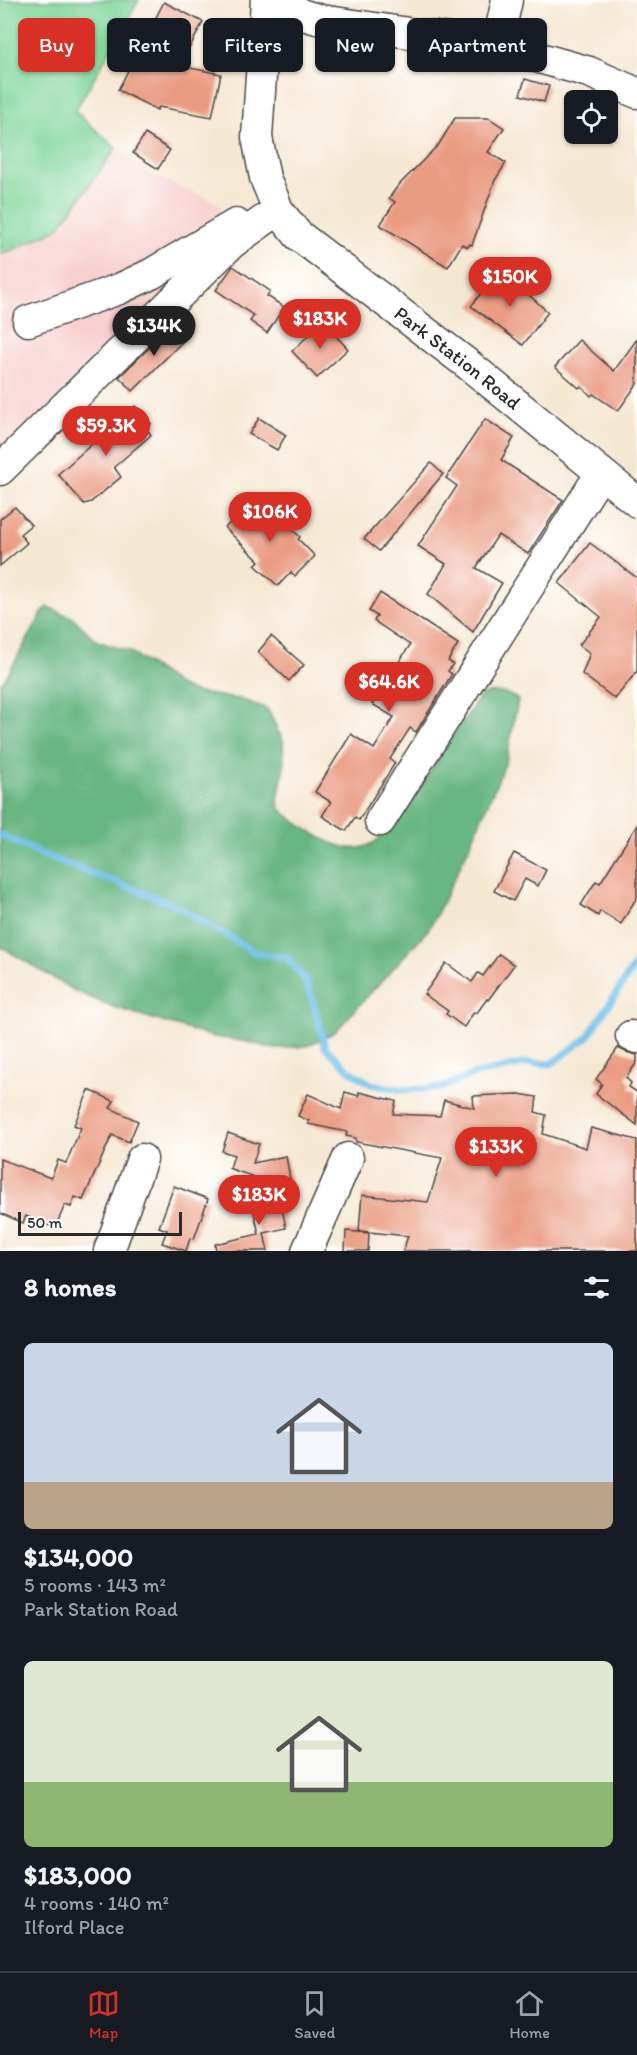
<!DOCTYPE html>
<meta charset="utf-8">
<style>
body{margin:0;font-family:Itim,sans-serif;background:#20242c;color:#f1f3f6;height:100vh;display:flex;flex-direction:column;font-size:22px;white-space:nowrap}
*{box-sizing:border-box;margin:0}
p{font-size:20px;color:#9ea1a6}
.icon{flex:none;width:33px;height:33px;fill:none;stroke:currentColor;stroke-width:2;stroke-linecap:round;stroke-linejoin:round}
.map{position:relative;height:1251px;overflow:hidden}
.panel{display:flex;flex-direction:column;background:#171b24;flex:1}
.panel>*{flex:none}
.guide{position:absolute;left:18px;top:18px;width:602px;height:54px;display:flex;gap:12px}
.fabs{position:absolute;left:564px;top:90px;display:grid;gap:12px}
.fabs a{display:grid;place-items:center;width:54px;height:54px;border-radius:9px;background:#171b24;box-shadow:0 2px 4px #0004;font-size:30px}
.scale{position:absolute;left:18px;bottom:15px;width:164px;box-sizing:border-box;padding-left:6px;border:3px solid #2b2b2b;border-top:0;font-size:16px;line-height:21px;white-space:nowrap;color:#2b2b2b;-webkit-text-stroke:4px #fff;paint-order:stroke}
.price{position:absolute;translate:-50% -51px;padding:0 14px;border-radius:21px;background:#d93025;color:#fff;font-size:20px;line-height:39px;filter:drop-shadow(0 2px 3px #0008)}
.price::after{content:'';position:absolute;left:50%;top:36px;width:18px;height:14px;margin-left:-9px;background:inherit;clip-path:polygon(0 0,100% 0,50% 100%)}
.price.current{background:#222;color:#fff}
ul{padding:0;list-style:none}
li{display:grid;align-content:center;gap:12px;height:318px;padding:0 24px}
li span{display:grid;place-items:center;height:186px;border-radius:9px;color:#555}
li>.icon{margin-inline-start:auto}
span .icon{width:108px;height:108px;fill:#fffc;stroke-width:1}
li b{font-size:26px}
h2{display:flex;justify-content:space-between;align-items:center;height:72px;padding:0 24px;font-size:26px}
.tag{padding:0 21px;border-radius:9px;background:#171b24;box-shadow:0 2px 4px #0004;font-size:21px;line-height:54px}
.tag.current{background:#d93025;color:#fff}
.tab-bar{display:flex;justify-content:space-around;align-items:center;height:84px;border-top:2px solid #363941;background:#171b24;font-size:16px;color:#9ea1a6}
.tab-bar a{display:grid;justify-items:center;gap:3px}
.tab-bar .current{color:#d93025}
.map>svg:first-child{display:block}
</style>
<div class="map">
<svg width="637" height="1251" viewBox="0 0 637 1251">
<rect width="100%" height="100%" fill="#fff"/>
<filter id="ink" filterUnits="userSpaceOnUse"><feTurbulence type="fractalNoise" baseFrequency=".0167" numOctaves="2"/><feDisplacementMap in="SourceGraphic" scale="12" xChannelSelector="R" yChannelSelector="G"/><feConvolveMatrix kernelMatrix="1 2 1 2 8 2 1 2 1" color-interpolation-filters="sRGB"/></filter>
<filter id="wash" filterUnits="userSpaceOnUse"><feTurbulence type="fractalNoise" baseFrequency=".008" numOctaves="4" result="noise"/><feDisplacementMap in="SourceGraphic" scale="24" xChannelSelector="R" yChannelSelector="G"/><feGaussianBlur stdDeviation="1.35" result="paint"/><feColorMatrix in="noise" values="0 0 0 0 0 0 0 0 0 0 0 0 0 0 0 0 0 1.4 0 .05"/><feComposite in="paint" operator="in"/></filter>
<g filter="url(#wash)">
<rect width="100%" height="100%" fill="#f5e8d3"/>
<polygon fill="#f7d0cf" points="116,148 154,176 218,203 229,235 0,456 0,254 58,229"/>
<polygon fill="#7fd599" stroke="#558062" stroke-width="1.5" points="0,0 139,0 75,111 116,148 58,229 1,255"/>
<path fill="#67b681" stroke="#497056" stroke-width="1.5" d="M48 607 73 618 97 641 131 652 180 686 194 692 239 699 263 707 269 712 283 741 284 766 278 800 279 808C297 824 334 851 359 848 394 844 431 768 448 742 454 733 460 724 467 716 471 710 475 702 480 697 490 689 508 692 518 700L506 762 467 852 436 916 428 930 335 1032 307 1046 275 1049 244 1041 213 1037 110 1006 75 991 0 946V684L6 677 43 612Z"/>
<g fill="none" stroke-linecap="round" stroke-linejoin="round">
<polyline stroke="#6bbee7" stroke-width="7" points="0,835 46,856 175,905 256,953 286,957 306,981 317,1015 325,1047 349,1070 371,1084 403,1090 441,1088 472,1075 528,1063 551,1064 588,1037 637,961"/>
</g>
<g id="blocks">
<g fill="#ea9c83">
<polygon points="164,2 203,22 180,66 221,74 212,117 159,107 157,110 118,90"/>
<polygon points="525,79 549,86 544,102 520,95"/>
<polygon points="455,118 489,118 504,128 488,152 506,163 495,180 472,245 470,244 468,247 462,244 448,267 380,225 395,202 389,198 397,187 439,144"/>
<polygon points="145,134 170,150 158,169 133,153"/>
<polygon points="233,266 270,291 267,296 284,307 267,333 250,321 254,316 216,290"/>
<polygon points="500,269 548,312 523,345 471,306"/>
<polygon points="176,322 189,335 133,391 119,377"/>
<polygon points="323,322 348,349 317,378 292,351"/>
<polygon points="637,339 637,384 618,411 593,394 591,396 581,386 579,388 555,367 579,340 614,371"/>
<polygon points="135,406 151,424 146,428 151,435 114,467 121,477 91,502 84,504 58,474"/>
<polygon points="259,418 286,435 277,450 249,434"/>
<polygon points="485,419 514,438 501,460 563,500 528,554 498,535 476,568 502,583 473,632 428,594 446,564 418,546 457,486 446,478"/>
<polygon points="431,463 443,474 379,551 364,539"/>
<polygon points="252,499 284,529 288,525 300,537 298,539 315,556 295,576 291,572 278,586 255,565 259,561 225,528"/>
<polygon points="15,507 31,525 20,534 27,543 0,566 0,519"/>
<polygon points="590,543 637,578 637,671 615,699 582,674 590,653 579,645 601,617 559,583"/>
<polygon points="380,593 458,644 448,661 453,664 448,671 452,674 416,732 410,728 390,759 395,763 359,820 355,817 346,831 322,816 331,802 315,792 351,734 374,749 394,717 372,704 410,645 374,621 377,616 369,611"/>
<polygon points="271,636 304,665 289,681 258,652"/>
<polygon points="637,825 637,897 621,924 600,911 598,916 581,905 596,881 600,883"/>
<polygon points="514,853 546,870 538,886 525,879 513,901 494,891"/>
<polygon points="499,954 514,965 488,1000 487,999 476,1014 474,1012 464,1027 446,1014 448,1011 424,994 446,963 472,982 478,973 483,976"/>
<polygon points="618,1048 626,1052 637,1055 637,1062 626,1078 631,1083 629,1087 637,1092 637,1125 596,1094 602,1084 596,1079"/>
<polygon points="89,1090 114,1101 110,1108 138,1121 129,1142 112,1135 83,1200 75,1197 71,1207 65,1205 55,1228 26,1216 23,1223 0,1213 0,1159 51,1178 58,1160 66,1163 81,1128 74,1125"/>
<polygon points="345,1092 359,1096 359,1092 396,1101 393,1114 440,1116 444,1100 474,1108 473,1096 519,1094 537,1097 535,1112 546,1115 543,1134 586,1148 591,1128 637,1140 637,1251 403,1251 408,1236 359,1231 362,1195 428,1202 442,1158 356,1142 356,1138 346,1136 347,1132 308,1124 309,1121 298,1116 308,1094 341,1109"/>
<polygon points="228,1133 259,1144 253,1163 286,1156 292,1190 228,1168 230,1168 234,1155 222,1151"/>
<polygon points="174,1186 208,1199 194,1239 190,1238 186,1251 162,1243 167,1230 159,1227"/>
<polygon points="279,1193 286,1228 264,1233 268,1251 216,1251 215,1244 259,1234 251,1200"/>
<polygon points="346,1231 369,1233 368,1251 345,1251"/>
</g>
</g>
</g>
<g filter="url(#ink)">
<use href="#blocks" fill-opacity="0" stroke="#494744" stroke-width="1.5"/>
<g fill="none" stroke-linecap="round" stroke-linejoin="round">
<defs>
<g id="minor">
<path id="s1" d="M266 0 257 137 265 178 275 202 278 210 298 235 470 366 637 502"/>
<polyline points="271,0 303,15 321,20 497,46 589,72 637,93"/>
<polyline points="497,46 507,0"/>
<polyline points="28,321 119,289 151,274 236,224"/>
<polyline points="0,470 232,243 278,210"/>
<polyline points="380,821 601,473"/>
<polyline points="631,1036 637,1038"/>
<polyline points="109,1251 142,1159"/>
<polyline points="307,1251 348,1158"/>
</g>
</defs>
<use href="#minor" stroke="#494744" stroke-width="33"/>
<use href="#minor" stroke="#fff" stroke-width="30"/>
</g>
</g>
<g text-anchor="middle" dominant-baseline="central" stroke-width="6" stroke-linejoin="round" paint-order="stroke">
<g font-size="20" fill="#2b2b2b" stroke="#fff">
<text stroke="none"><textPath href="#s1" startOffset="447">Park Station Road</textPath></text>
</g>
</g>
</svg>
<div class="fabs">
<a><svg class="icon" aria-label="locate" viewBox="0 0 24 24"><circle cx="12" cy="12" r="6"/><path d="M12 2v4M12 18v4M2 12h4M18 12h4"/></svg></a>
</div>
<div class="scale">50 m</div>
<b class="price" style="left:510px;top:308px">$150K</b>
<b class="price" style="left:320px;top:350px">$183K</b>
<b class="price current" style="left:154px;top:357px">$134K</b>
<b class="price" style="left:106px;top:457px">$59.3K</b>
<b class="price" style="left:270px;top:543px">$106K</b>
<b class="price" style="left:389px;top:713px">$64.6K</b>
<b class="price" style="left:496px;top:1178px">$133K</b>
<b class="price" style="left:259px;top:1226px">$183K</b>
<div class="guide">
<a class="tag current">Buy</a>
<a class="tag">Rent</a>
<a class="tag">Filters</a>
<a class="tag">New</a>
<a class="tag">Apartment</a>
</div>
</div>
<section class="panel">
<h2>8 homes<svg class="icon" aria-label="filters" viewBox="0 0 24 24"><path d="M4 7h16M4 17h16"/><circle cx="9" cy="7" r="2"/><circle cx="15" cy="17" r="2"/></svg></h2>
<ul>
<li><span style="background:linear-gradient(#c9d6e8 75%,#b9a48a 0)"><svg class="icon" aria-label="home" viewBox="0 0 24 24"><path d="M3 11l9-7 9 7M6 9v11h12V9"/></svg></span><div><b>$134,000</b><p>5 rooms · 143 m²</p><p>Park Station Road</p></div></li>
<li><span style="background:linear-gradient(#dfe7d0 65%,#8fb573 0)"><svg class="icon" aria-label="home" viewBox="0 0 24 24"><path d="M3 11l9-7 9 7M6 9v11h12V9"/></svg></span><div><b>$183,000</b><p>4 rooms · 140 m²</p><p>Ilford Place</p></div></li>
</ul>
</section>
<nav class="tab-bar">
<a class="current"><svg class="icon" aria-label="map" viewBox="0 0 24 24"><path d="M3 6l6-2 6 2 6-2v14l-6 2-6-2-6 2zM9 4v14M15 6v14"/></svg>Map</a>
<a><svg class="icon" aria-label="saved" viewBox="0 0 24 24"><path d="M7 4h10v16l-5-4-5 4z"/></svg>Saved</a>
<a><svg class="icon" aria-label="home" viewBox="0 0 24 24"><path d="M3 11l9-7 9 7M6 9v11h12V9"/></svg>Home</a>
</nav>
